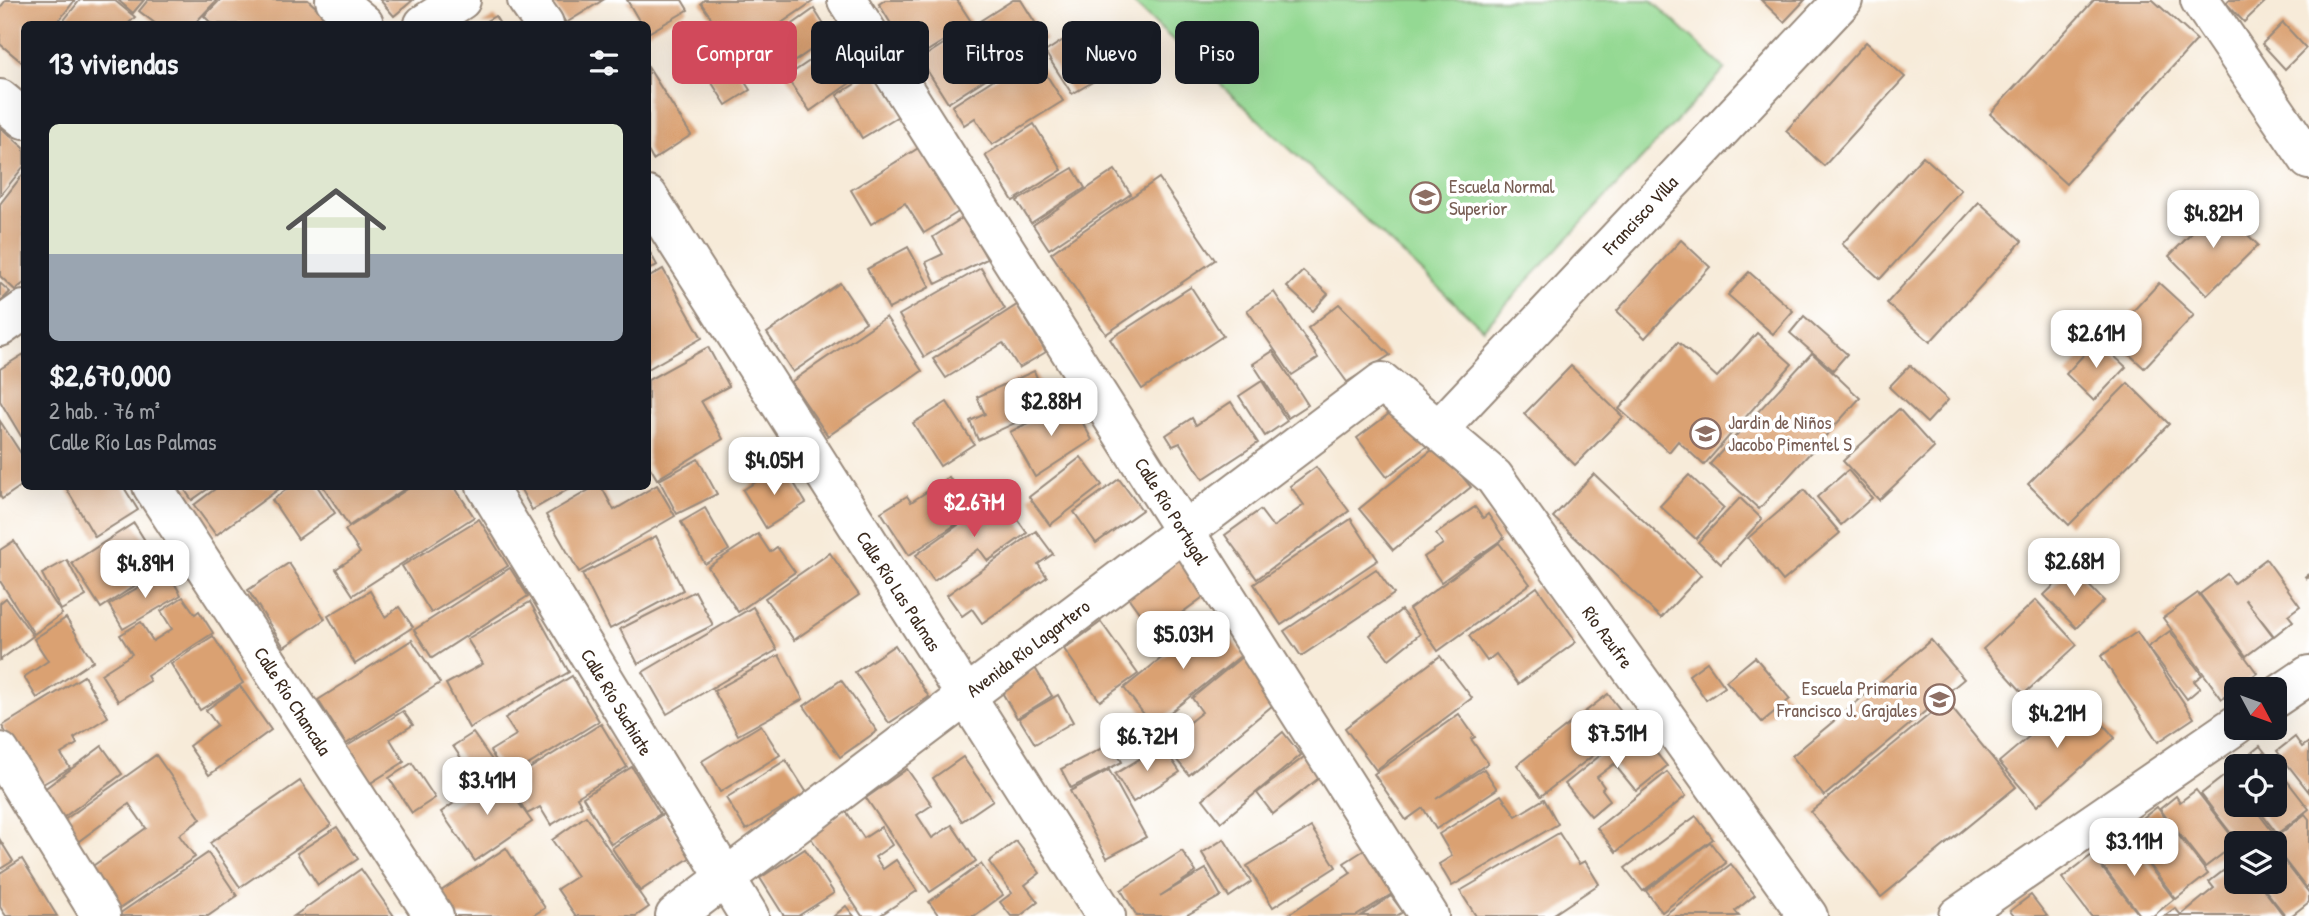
<!DOCTYPE html>
<html lang="es">
<meta charset="utf-8">
<style>
body{margin:0;font-family:"Patrick Hand",sans-serif;background:#242831;color:#f1f3f6;height:100vh;display:flex;flex-direction:column;font-size:26px;white-space:nowrap}
*{box-sizing:border-box;margin:0}
p{font-size:23px;color:#9ea1a6}
.icon{flex:none;width:38px;height:38px;fill:none;stroke:currentColor;stroke-width:2;stroke-linecap:round;stroke-linejoin:round}
.map{position:relative;flex:1;overflow:hidden}
.side{position:absolute;left:21px;top:21px;width:630px;height:469px;display:flex;flex-direction:column;background:#171b24;border-radius:10px;box-shadow:0 7px 28px #0002}
.side>*{flex:none}
.guide{position:absolute;left:672px;top:21px;width:665px;height:63px;display:flex;gap:14px}
.needle{width:46px;rotate:131deg}
.fabs{position:absolute;left:2224px;top:677px;display:grid;gap:14px}
.fabs a{display:grid;place-items:center;width:63px;height:63px;border-radius:10px;background:#171b24;box-shadow:0 7px 28px #0002;font-size:35px}
.price{position:absolute;translate:-50% -60px;padding:0 16px;border-radius:14px;background:#fff;color:#222;font-size:23px;line-height:46px;filter:drop-shadow(0 2px 4px #0008)}
.price::after{content:'';position:absolute;left:50%;top:42px;width:21px;height:16px;margin-left:-10px;background:inherit;clip-path:polygon(0 0,100% 0,50% 100%)}
.price.active{background:#d1495b;color:#fff}
ul{padding:0;list-style:none}
li{display:grid;align-content:center;gap:14px;height:371px;padding:0 28px}
li+li{border-top:2px solid #363941}
li span{display:grid;place-items:center;height:217px;border-radius:10px;color:#555}
li>.icon{margin-inline-start:auto}
span .icon{width:126px;height:126px;fill:#fffc;stroke-width:1}
li b{font-size:30px}
h2{display:flex;justify-content:space-between;align-items:center;height:84px;padding:0 28px;font-size:30px}
.chip{padding:0 24px;border-radius:10px;background:#171b24;box-shadow:0 7px 28px #0002;font-size:24px;line-height:63px}
.chip.active{background:#d1495b;color:#fff}
.map>svg:first-child{display:block}
</style>
<div class="map">
<svg width="2309" height="916" viewBox="0 0 2309 916">
<rect width="100%" height="100%" fill="#fff"/>
<filter id="ink" filterUnits="userSpaceOnUse"><feTurbulence type="fractalNoise" baseFrequency=".0143" numOctaves="2"/><feDisplacementMap in="SourceGraphic" scale="14" xChannelSelector="R" yChannelSelector="G"/><feConvolveMatrix kernelMatrix="1 2 1 2 8 2 1 2 1" color-interpolation-filters="sRGB"/></filter>
<filter id="wash" filterUnits="userSpaceOnUse"><feTurbulence type="fractalNoise" baseFrequency=".00686" numOctaves="4" result="noise"/><feDisplacementMap in="SourceGraphic" scale="28" xChannelSelector="R" yChannelSelector="G"/><feGaussianBlur stdDeviation="1.57" result="paint"/><feColorMatrix in="noise" values="0 0 0 0 0 0 0 0 0 0 0 0 0 0 0 0 0 1.4 0 .05"/><feComposite in="paint" operator="in"/></filter>
<g filter="url(#wash)">
<rect width="100%" height="100%" fill="#f7ebd9"/>
<polygon fill="#94d993" stroke="#688258" stroke-width="2" points="1130,0 1651,0 1725,69 1483,329"/>
<g id="blocks">
<g fill="#daa172">
<polygon points="6,0 75,0 56,24 24,24 24,64 0,44 0,8"/>
<polygon points="80,0 114,0 135,17 128,24 61,24"/>
<polygon points="118,0 144,0 133,13"/>
<polygon points="148,0 217,0 194,24 156,24 139,11"/>
<polygon points="220,0 308,0 334,24 212,24 204,16"/>
<polygon points="380,0 413,0 394,16"/>
<polygon points="551,0 603,0 566,23"/>
<polygon points="627,0 682,0 688,10 648,33 648,24 641,24"/>
<polygon points="704,0 815,0 736,54 701,3"/>
<polygon points="885,0 957,0 972,23 913,60 879,4"/>
<polygon points="1013,0 1021,0 1046,40 948,103 920,59"/>
<polygon points="1761,0 1805,0 1784,22"/>
<polygon points="2094,0 2153,0 2197,40 2066,184 1990,114"/>
<polygon points="2229,0 2267,0 2244,22 2226,3"/>
<polygon points="814,9 831,36 779,72 762,46"/>
<polygon points="495,16 500,24 481,24"/>
<polygon points="707,23 750,90 726,105 684,39"/>
<polygon points="2283,23 2306,48 2285,69 2262,44"/>
<polygon points="845,37 867,71 810,111 786,77"/>
<polygon points="1065,39 1101,77 1072,94 1045,52"/>
<polygon points="1866,42 1905,77 1824,166 1786,131"/>
<polygon points="1033,54 1063,101 992,145 975,118 964,125 952,106"/>
<polygon points="648,67 691,135 653,160 648,151"/>
<polygon points="875,72 900,115 862,138 837,95"/>
<polygon points="1034,124 1062,170 1013,201 985,155"/>
<polygon points="0,127 24,148 24,166 0,196"/>
<polygon points="925,144 965,208 924,233 905,203 871,224 851,190"/>
<polygon points="1923,156 1961,190 1880,279 1842,244"/>
<polygon points="1073,168 1085,188 1031,223 1017,201"/>
<polygon points="1115,170 1131,194 1049,249 1033,225"/>
<polygon points="24,173 24,283 15,290 0,276 0,204"/>
<polygon points="1159,178 1215,260 1106,334 1051,253"/>
<polygon points="1979,202 2022,241 1930,342 1887,303"/>
<polygon points="2219,206 2258,245 2207,295 2169,256"/>
<polygon points="964,217 987,259 936,284 926,262 943,254 933,237"/>
<polygon points="1681,240 1710,267 1645,338 1617,311"/>
<polygon points="908,247 930,287 889,309 867,269"/>
<polygon points="648,249 657,265 648,270"/>
<polygon points="981,268 1005,309 924,357 899,315"/>
<polygon points="663,269 702,338 648,369 648,278"/>
<polygon points="1303,271 1328,294 1313,311 1287,287"/>
<polygon points="1749,272 1793,311 1773,334 1728,295"/>
<polygon points="0,283 10,292 0,302"/>
<polygon points="840,283 866,322 793,372 767,333"/>
<polygon points="2159,283 2194,315 2144,368 2110,336"/>
<polygon points="1191,287 1223,336 1142,389 1110,339"/>
<polygon points="1274,292 1318,358 1292,375 1247,310"/>
<polygon points="1339,304 1390,355 1347,382 1308,328"/>
<polygon points="1017,305 1046,352 1019,368 1003,343 946,378 933,359"/>
<polygon points="1804,316 1847,354 1833,370 1790,333"/>
<polygon points="886,317 922,371 828,436 791,382"/>
<polygon points="1757,333 1792,364 1704,465 1678,441 1669,452 1619,409 1678,342 1717,377"/>
<polygon points="2097,340 2126,367 2094,401 2066,374"/>
<polygon points="708,347 729,386 701,401 723,439 657,479 648,464 648,380"/>
<polygon points="1273,351 1308,405 1288,418 1253,364"/>
<polygon points="1812,353 1860,398 1759,509 1710,464"/>
<polygon points="24,354 24,441 0,401 0,369"/>
<polygon points="1910,365 1948,400 1927,423 1889,387"/>
<polygon points="1571,366 1623,417 1575,465 1524,414"/>
<polygon points="1034,371 1050,407 978,440 970,421 985,414 977,397"/>
<polygon points="1262,381 1287,421 1265,436 1239,396"/>
<polygon points="2128,383 2169,424 2069,525 2028,484"/>
<polygon points="1071,401 1092,440 1035,477 1010,432"/>
<polygon points="947,402 974,444 940,466 913,423"/>
<polygon points="1231,402 1258,443 1203,479 1180,443 1173,446 1166,435 1192,418 1196,425"/>
<polygon points="1402,404 1431,443 1387,477 1357,438"/>
<polygon points="1899,409 1934,448 1879,500 1843,461"/>
<polygon points="0,421 24,458 24,484 2,499 0,496"/>
<polygon points="1437,446 1471,487 1393,550 1359,509"/>
<polygon points="1081,457 1102,485 1050,525 1029,497"/>
<polygon points="698,459 717,494 677,514 659,480"/>
<polygon points="783,465 806,503 766,528 743,490"/>
<polygon points="1316,467 1349,511 1257,579 1225,535 1260,510 1273,527 1304,505 1290,486"/>
<polygon points="1848,470 1872,498 1841,525 1817,497"/>
<polygon points="1594,474 1701,575 1661,618 1553,517"/>
<polygon points="1689,475 1724,508 1696,539 1660,506"/>
<polygon points="949,477 972,514 909,555 881,512 907,496 911,502"/>
<polygon points="1119,479 1142,510 1096,543 1074,512"/>
<polygon points="657,485 675,516 579,572 546,515 596,486 601,486 614,510"/>
<polygon points="65,486 123,486 138,510 95,537"/>
<polygon points="182,486 212,486 192,500"/>
<polygon points="219,486 283,486 216,535 194,505"/>
<polygon points="291,486 317,486 335,513 298,539 272,500"/>
<polygon points="323,486 409,486 349,526"/>
<polygon points="412,486 454,486 474,517 353,595 336,569 360,553 345,530"/>
<polygon points="519,486 574,486 532,510"/>
<polygon points="1804,490 1840,533 1783,581 1748,538"/>
<polygon points="1000,495 1027,533 988,561 979,549 934,581 916,555"/>
<polygon points="1740,498 1762,519 1721,564 1698,542"/>
<polygon points="1475,507 1483,518 1488,514 1504,538 1441,582 1424,557 1443,544 1436,534"/>
<polygon points="705,508 729,550 705,564 681,522"/>
<polygon points="479,519 508,566 431,613 402,566"/>
<polygon points="1351,519 1378,560 1281,625 1254,584"/>
<polygon points="134,523 162,568 101,608 72,563"/>
<polygon points="1036,531 1053,554 1038,564 1047,577 982,623 972,609 962,616 947,595"/>
<polygon points="758,534 770,552 777,547 795,572 738,612 708,567"/>
<polygon points="656,536 683,590 610,629 582,574"/>
<polygon points="14,541 62,614 34,634 0,581 0,550"/>
<polygon points="1499,543 1530,584 1438,651 1409,609"/>
<polygon points="830,553 859,595 794,640 765,598"/>
<polygon points="1178,556 1206,595 1154,633 1125,593"/>
<polygon points="2266,559 2300,606 2288,615 2293,621 2274,636 2245,599 2273,636 2246,656 2200,594 2227,574 2234,583"/>
<polygon points="67,560 86,596 61,610 42,574"/>
<polygon points="289,563 325,619 284,647 248,590"/>
<polygon points="510,568 528,596 432,658 414,630"/>
<polygon points="2072,568 2104,601 2076,628 2044,595"/>
<polygon points="1376,569 1394,594 1301,656 1284,631"/>
<polygon points="167,570 181,595 123,629 109,605"/>
<polygon points="1537,587 1576,642 1518,684 1496,654 1487,661 1469,636"/>
<polygon points="370,591 385,617 399,607 413,627 355,664 328,616"/>
<polygon points="695,591 713,625 638,664 620,629"/>
<polygon points="2198,593 2257,673 2222,699 2163,618"/>
<polygon points="183,597 195,614 199,611 213,633 147,676 150,681 118,701 101,674 132,654 120,635 141,622 153,641 172,629 161,611"/>
<polygon points="6,598 33,636 0,660 0,603"/>
<polygon points="2036,600 2077,645 2024,694 1983,649"/>
<polygon points="530,602 569,672 469,728 446,684 483,664 467,639"/>
<polygon points="753,607 777,650 667,714 643,672"/>
<polygon points="1401,610 1420,634 1389,659 1370,635"/>
<polygon points="1213,617 1243,654 1153,726 1124,688"/>
<polygon points="66,618 93,661 37,698 24,677 48,661 34,639"/>
<polygon points="1101,622 1138,674 1100,701 1064,649"/>
<polygon points="2170,631 2202,675 2194,681 2200,688 2187,699 2148,647"/>
<polygon points="2137,632 2194,718 2158,742 2101,656"/>
<polygon points="213,636 243,683 200,710 171,664"/>
<polygon points="412,640 440,683 346,744 318,700"/>
<polygon points="1931,640 1964,679 1824,796 1792,756"/>
<polygon points="895,645 929,697 889,723 855,672"/>
<polygon points="779,655 803,699 738,735 714,691"/>
<polygon points="1243,656 1279,700 1189,775 1163,743 1202,712 1192,698"/>
<polygon points="1440,656 1472,698 1376,770 1345,728"/>
<polygon points="1755,657 1790,699 1762,722 1726,681"/>
<polygon points="1707,662 1725,687 1706,700 1689,675"/>
<polygon points="1035,668 1052,696 1017,718 1000,689"/>
<polygon points="84,676 108,717 74,738 77,744 61,754 70,768 38,787 2,726"/>
<polygon points="572,676 599,721 507,778 490,751 516,735 505,718"/>
<polygon points="841,680 877,731 840,757 804,706"/>
<polygon points="240,686 271,730 209,775 189,746 217,725 206,710"/>
<polygon points="1608,694 1632,725 1541,796 1517,765"/>
<polygon points="1058,695 1073,722 1035,744 1019,718"/>
<polygon points="2078,695 2115,738 2037,806 1999,762"/>
<polygon points="1946,701 2016,787 1881,897 1811,812"/>
<polygon points="403,711 413,725 390,739 404,762 364,787 341,750"/>
<polygon points="1459,714 1475,737 1471,739 1488,763 1436,799 1484,769 1497,789 1436,829 1423,808 1406,820 1374,774"/>
<polygon points="601,724 627,767 577,797 582,806 551,825 540,807 527,814 508,782"/>
<polygon points="761,725 780,755 720,792 702,761"/>
<polygon points="1635,727 1667,766 1636,791 1614,764 1597,777 1604,787 1602,789 1610,800 1591,816 1565,784"/>
<polygon points="1283,732 1301,755 1221,822 1203,799"/>
<polygon points="473,733 496,766 475,779 453,746"/>
<polygon points="2295,737 2302,747 2309,742 2309,792 2277,751"/>
<polygon points="1112,743 1122,762 1071,788 1061,769"/>
<polygon points="1162,745 1180,772 1133,802 1115,774"/>
<polygon points="102,746 122,774 60,820 39,793"/>
<polygon points="2260,746 2309,809 2277,834 2255,805 2275,805 2275,766 2236,766 2236,781 2229,771"/>
<polygon points="156,755 201,819 179,835 195,857 119,909 90,868 146,828 129,804 75,844 60,823"/>
<polygon points="963,757 993,800 962,821 933,778"/>
<polygon points="1304,757 1319,778 1273,814 1257,793"/>
<polygon points="786,760 807,793 746,830 726,798"/>
<polygon points="412,763 435,798 412,813 389,778"/>
<polygon points="632,767 660,814 611,844 583,797"/>
<polygon points="907,769 932,805 917,815 932,838 952,825 976,861 930,892 866,798"/>
<polygon points="1109,770 1146,837 1107,858 1070,791"/>
<polygon points="1667,772 1686,796 1616,852 1597,828"/>
<polygon points="498,773 532,822 475,861 441,812"/>
<polygon points="2228,773 2236,784 2236,805 2252,805 2275,835 2264,844 2239,844 2201,794"/>
<polygon points="300,781 331,825 240,887 210,843"/>
<polygon points="2196,790 2237,843 2205,867 2160,809 2176,796 2180,802"/>
<polygon points="1501,795 1516,816 1544,799 1558,824 1452,886 1439,864 1452,856 1439,834"/>
<polygon points="2157,807 2208,874 2176,899 2125,832"/>
<polygon points="846,811 864,838 881,827 892,845 875,857 883,869 896,860 917,891 879,916 862,916 809,835"/>
<polygon points="663,814 691,857 640,891 612,848"/>
<polygon points="2305,814 2309,819 2309,886 2306,888 2275,848 2275,844 2270,842"/>
<polygon points="586,816 649,907 636,916 576,916 557,889 577,876 552,840"/>
<polygon points="1696,816 1713,839 1643,891 1625,868"/>
<polygon points="337,827 358,859 318,885 297,853"/>
<polygon points="1311,827 1336,867 1273,907 1247,866"/>
<polygon points="1559,833 1579,864 1585,861 1599,884 1551,916 1476,916 1460,891"/>
<polygon points="1224,839 1251,882 1229,897 1202,853"/>
<polygon points="2128,839 2174,899 2153,916 2141,916 2092,852 2109,840 2116,849"/>
<polygon points="0,840 13,861 0,869"/>
<polygon points="1016,841 1040,873 1025,885 1038,902 1020,916 1011,916 1000,902 1012,893 989,862"/>
<polygon points="1710,842 1726,863 1662,912 1646,891"/>
<polygon points="506,848 545,908 532,916 445,916 432,897"/>
<polygon points="805,849 834,893 798,916 784,916 760,878"/>
<polygon points="1366,849 1395,892 1356,916 1286,916 1351,873 1344,863"/>
<polygon points="2275,849 2309,893 2309,902 2291,916 2286,916 2259,882 2275,882"/>
<polygon points="1182,851 1196,872 1160,896 1206,869 1221,896 1185,916 1137,916 1121,890"/>
<polygon points="208,853 237,896 208,916 116,916"/>
<polygon points="2092,855 2140,916 2091,916 2062,878"/>
<polygon points="22,859 57,916 6,916 0,907 0,873"/>
<polygon points="2236,861 2236,882 2258,882 2284,916 2164,916 2175,908 2181,915 2214,888 2209,882"/>
<polygon points="981,864 1003,895 974,916 939,916 929,902"/>
<polygon points="1731,864 1755,895 1735,911 1739,916 1663,916"/>
<polygon points="361,869 394,916 294,916"/>
<polygon points="2031,895 2047,916 2014,916 2010,911"/>
<polygon points="1391,896 1403,912 1396,916 1361,916"/>
<polygon points="846,906 854,916 834,916"/>
</g>
</g>
</g>
<g filter="url(#ink)">
<use href="#blocks" fill-opacity="0" stroke="#998a7c" stroke-width="2"/>
<g fill="none" stroke-linecap="round" stroke-linejoin="round">
<defs>
<g id="minor">
<polyline points="335,0 364,24"/>
<polyline points="527,0 544,24"/>
<polyline points="847,0 1429,916"/>
<polyline points="2200,0 2309,160"/>
<polyline points="424,24 461,0"/>
<polyline points="0,99 24,119"/>
<polyline points="648,196 1106,916"/>
<polyline points="0,327 24,310"/>
<polyline points="1438,430 1843,0"/>
<polyline points="152,486 434,916"/>
<polyline points="486,486 749,916"/>
<polyline points="2275,698 2309,675"/>
<polyline points="0,752 101,916"/>
<polyline points="675,916 1382,382 1494,477 1808,916"/>
<polyline points="1958,916 2236,725"/>
</g>
</defs>
<use href="#minor" stroke="#998a7c" stroke-width="42"/>
<polyline stroke="#998a7c" stroke-width="4.5" stroke-dasharray="5 5" stroke-linecap="butt" points="2305,578 2309,575"/>
<use href="#minor" stroke="#fff" stroke-width="38"/>
</g>
</g>
<defs>
<symbol id="university-ring" viewBox="-11 -11 22 22"><circle r="9.5" fill="#fff" stroke="#8d6e63" stroke-width="1.5"/><path d="M0-5L7-2L0 1L-7-2ZM-4 1L0 2.5L4 1V4Q0 6-4 4Z" fill="#8d6e63"/></symbol>
<symbol id="school-ring" viewBox="-11 -11 22 22"><circle r="9.5" fill="#fff" stroke="#8d6e63" stroke-width="1.5"/><path d="M0-5L7-2L0 1L-7-2ZM-4 1L0 2.5L4 1V4Q0 6-4 4Z" fill="#8d6e63"/></symbol>
</defs>
<g fill-rule="evenodd">
<use href="#university-ring" x="1408" y="180" width="35" height="35"/>
<use href="#school-ring" x="1688" y="416" width="35" height="35"/>
<use href="#school-ring" x="1922" y="682" width="35" height="35"/>
</g>
<g text-anchor="middle" dominant-baseline="central" stroke-width="7" stroke-linejoin="round" paint-order="stroke">
<g font-size="19" fill="#785e54" stroke="#fff" text-anchor="start">
<text x="1449" y="186">Escuela Normal<tspan x="1449" dy="22">Superior</tspan></text>
<text x="1728" y="422">Jardin de Niños<tspan x="1728" dy="22">Jacobo Pimentel S</tspan></text>
<text x="1917" y="688" text-anchor="end">Escuela Primaria<tspan x="1917" dy="22">Francisco J. Grajales</tspan></text>
</g>
<g font-size="19" fill="#3b2a1e" stroke="#fff">
<text transform="translate(1640 215) rotate(-47)">Francisco Villa</text>
<text transform="translate(1172 511) rotate(58)">Calle Río Portugal</text>
<text transform="translate(899 591) rotate(57)">Calle Río Las Palmas</text>
<text transform="translate(1608 637) rotate(54)">Río Azufre</text>
<text transform="translate(1028 648) rotate(-37)">Avenida Río Lagartero</text>
<text transform="translate(293 701) rotate(57)">Calle Río Chancala</text>
<text transform="translate(617 702) rotate(59)">Calle Río Suchiate</text>
</g>
</g>
</svg>
<div class="fabs">
<a><svg class="needle" viewBox="-14 -14 28 28"><path d="M0-13l5 13h-10z" fill="#e53935"/><path d="M0 13l5-13h-10z" fill="#9ea1a6"/></svg></a>
<a><svg class="icon" aria-label="locate" viewBox="0 0 24 24"><circle cx="12" cy="12" r="6"/><path d="M12 2v4M12 18v4M2 12h4M18 12h4"/></svg></a>
<a><svg class="icon" aria-label="layers" viewBox="0 0 24 24"><path d="M12 4l9 5-9 5-9-5zM3 14l9 5 9-5"/></svg></a>
</div>
<b class="price" style="left:2213px;top:250px">$4.82M</b>
<b class="price" style="left:2096px;top:370px">$2.61M</b>
<b class="price" style="left:1051px;top:438px">$2.88M</b>
<b class="price" style="left:774px;top:497px">$4.05M</b>
<b class="price active" style="left:974px;top:539px">$2.67M</b>
<b class="price" style="left:2074px;top:598px">$2.68M</b>
<b class="price" style="left:145px;top:600px">$4.89M</b>
<b class="price" style="left:1183px;top:671px">$5.03M</b>
<b class="price" style="left:2057px;top:750px">$4.21M</b>
<b class="price" style="left:1617px;top:770px">$7.51M</b>
<b class="price" style="left:1147px;top:773px">$6.72M</b>
<b class="price" style="left:487px;top:817px">$3.41M</b>
<b class="price" style="left:2134px;top:878px">$3.11M</b>
<div class="guide">
<a class="chip active">Comprar</a>
<a class="chip">Alquilar</a>
<a class="chip">Filtros</a>
<a class="chip">Nuevo</a>
<a class="chip">Piso</a>
</div>
<section class="side">
<h2>13 viviendas<svg class="icon" aria-label="filters" viewBox="0 0 24 24"><path d="M4 7h16M4 17h16"/><circle cx="9" cy="7" r="2"/><circle cx="15" cy="17" r="2"/></svg></h2>
<ul>
<li><span style="background:linear-gradient(#dfe7d0 60%,#9aa5b1 0)"><svg class="icon" aria-label="home" viewBox="0 0 24 24"><path d="M3 11l9-7 9 7M6 9v11h12V9"/></svg></span><div><b>$2,670,000</b><p>2 hab. · 76 m²</p><p>Calle Río Las Palmas</p></div></li>
</ul>
</section>
</div>
